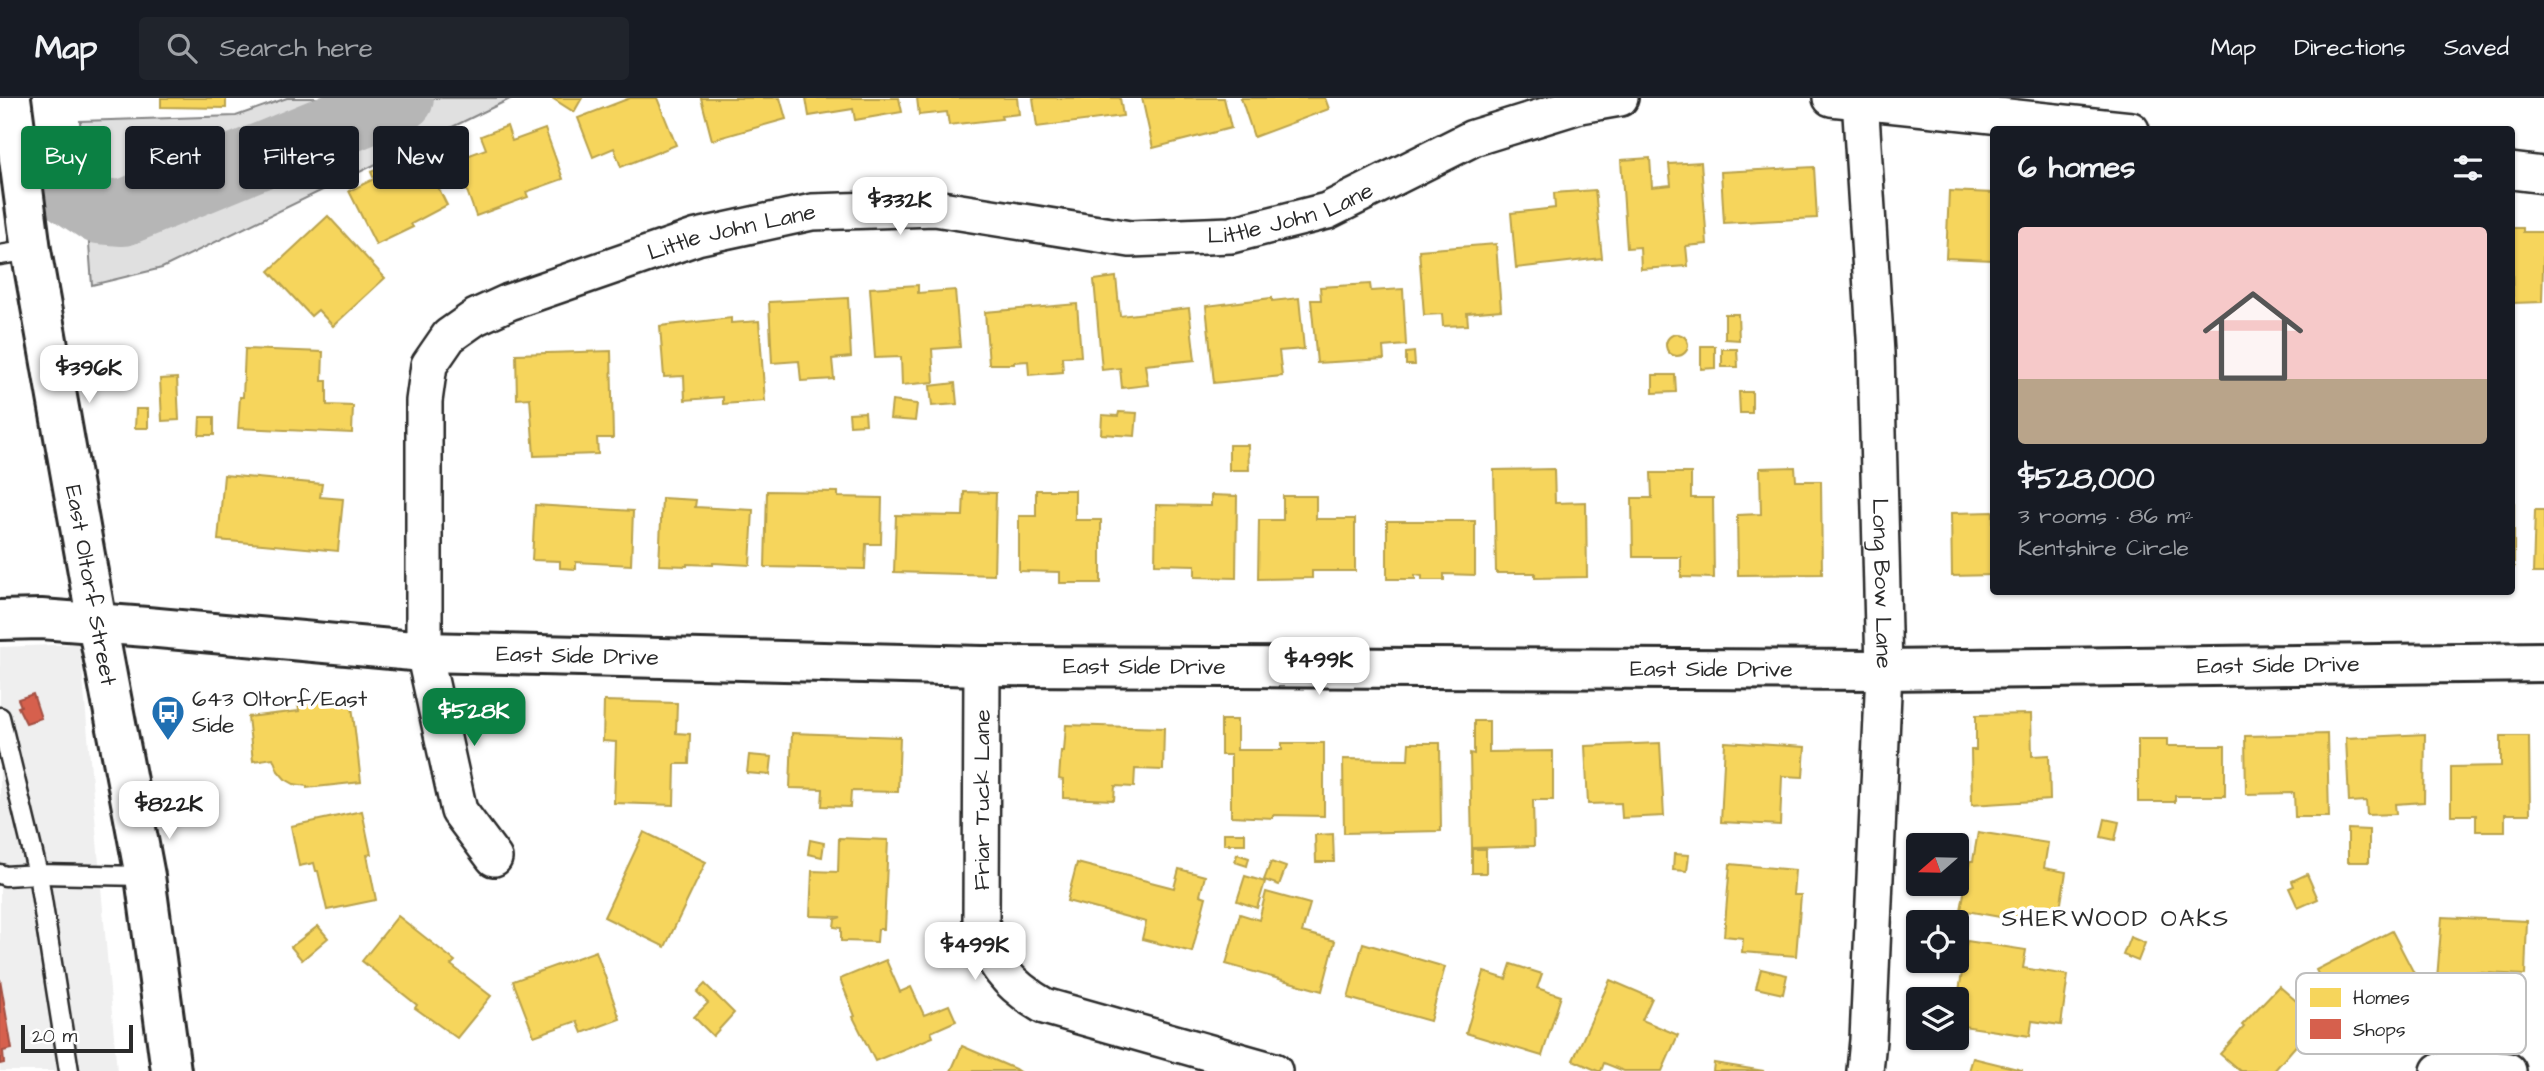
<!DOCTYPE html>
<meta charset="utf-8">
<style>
body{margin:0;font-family:"Architects Daughter",sans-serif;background:#20242c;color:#f1f3f6;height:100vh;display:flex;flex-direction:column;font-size:26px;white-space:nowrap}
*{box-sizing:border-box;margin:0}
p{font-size:23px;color:#9ea1a6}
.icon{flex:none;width:38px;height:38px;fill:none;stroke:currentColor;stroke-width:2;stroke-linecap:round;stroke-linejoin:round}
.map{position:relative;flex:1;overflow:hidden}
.panel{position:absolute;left:1990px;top:28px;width:525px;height:469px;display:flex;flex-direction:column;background:#171b24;border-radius:7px;box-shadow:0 2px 5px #0004}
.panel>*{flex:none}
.hud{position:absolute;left:21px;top:28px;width:665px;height:63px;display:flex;gap:14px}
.needle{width:46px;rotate:250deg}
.tools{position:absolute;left:1906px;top:735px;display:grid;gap:14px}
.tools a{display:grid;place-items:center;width:63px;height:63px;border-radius:7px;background:#171b24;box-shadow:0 2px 5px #0004;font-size:35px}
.scale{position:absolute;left:21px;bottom:18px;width:112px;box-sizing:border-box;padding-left:7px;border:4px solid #2b2b2b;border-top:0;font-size:19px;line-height:24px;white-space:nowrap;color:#2b2b2b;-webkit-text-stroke:5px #fff;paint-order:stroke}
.price{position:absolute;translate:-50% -60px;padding:0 16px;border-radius:14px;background:#fff;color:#222;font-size:23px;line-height:46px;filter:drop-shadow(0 2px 4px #0008)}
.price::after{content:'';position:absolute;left:50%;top:42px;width:21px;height:16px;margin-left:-10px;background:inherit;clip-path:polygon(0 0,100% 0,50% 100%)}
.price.active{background:#0b8043;color:#fff}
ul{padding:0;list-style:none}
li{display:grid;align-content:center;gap:14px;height:371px;padding:0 28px}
li span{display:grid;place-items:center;height:217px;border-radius:7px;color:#555}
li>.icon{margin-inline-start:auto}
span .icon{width:126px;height:126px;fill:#fffc;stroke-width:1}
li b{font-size:30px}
h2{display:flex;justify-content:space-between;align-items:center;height:84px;padding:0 28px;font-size:30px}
.chip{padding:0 24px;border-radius:7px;background:#171b24;box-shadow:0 2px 5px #0004;font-size:24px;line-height:63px}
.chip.active{background:#0b8043;color:#fff}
header{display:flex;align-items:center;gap:42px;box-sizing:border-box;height:98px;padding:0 35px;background:#171b24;border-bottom:2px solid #363941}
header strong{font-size:33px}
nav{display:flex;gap:38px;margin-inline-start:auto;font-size:24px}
.search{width:490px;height:63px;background:#20242c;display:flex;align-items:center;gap:18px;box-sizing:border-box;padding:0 24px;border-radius:7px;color:#9ea1a6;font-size:26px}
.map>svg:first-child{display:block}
</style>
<header>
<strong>Map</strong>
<div class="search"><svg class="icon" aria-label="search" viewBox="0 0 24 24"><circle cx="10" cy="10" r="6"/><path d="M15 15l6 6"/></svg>Search here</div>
<nav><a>Map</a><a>Directions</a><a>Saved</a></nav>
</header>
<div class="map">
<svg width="2544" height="973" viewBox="0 0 2544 973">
<rect width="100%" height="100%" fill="#fff"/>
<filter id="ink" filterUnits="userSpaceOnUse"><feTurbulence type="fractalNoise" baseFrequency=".0143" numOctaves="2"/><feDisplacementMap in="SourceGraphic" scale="14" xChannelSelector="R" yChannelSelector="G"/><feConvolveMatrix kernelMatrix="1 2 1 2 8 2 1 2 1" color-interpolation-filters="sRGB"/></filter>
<g filter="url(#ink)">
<polygon fill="#efefef" points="80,546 117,973 0,973 0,549"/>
<polygon fill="#e0e0e0" stroke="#868686" stroke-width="2" points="287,0 512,0 162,170 92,187 80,23 236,18"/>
<g fill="#f6d55c" stroke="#b9a24d" stroke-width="2">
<polygon points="161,0 226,0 226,10 161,9"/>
<polygon points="552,0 582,0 574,14"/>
<polygon points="630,0 657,0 676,47 621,69 614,50 593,59 578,20"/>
<polygon points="701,0 780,0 786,21 712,42"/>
<polygon points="806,0 899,0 902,14 855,22 853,11 809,18"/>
<polygon points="917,0 1017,0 1019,16 1001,18 1002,21 949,27 947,14 919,17"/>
<polygon points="1033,0 1120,0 1123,18 1037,29"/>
<polygon points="1142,0 1224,0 1231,30 1153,50"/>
<polygon points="1241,0 1325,0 1329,11 1254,39"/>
<polygon points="507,28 512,43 545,31 563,81 526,94 528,99 476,118 456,62 486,51 481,38"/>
<polygon points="419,51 447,107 411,126 413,129 376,147 349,93 374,81 371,74"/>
<polygon points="1650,60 1652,89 1671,87 1669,66 1701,64 1707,146 1686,148 1688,168 1641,171 1640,149 1627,150 1621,62"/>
<polygon points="1814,69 1817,120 1724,125 1721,74"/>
<polygon points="1595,92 1602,160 1516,170 1511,115 1555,110 1554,95"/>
<polygon points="1949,93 1993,95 1993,162 1946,160"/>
<polygon points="328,118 385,180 333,228 318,212 311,218 269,173"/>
<polygon points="2511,130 2523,130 2523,134 2544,134 2542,204 2513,205"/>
<polygon points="1496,146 1501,212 1467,215 1468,227 1443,228 1442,216 1424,217 1419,152"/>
<polygon points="1116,179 1120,218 1189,210 1195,262 1145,267 1148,287 1122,290 1120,270 1102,272 1094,182"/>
<polygon points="1370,186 1371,193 1403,191 1406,247 1383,249 1384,261 1317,265 1311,202 1321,202 1320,189"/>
<polygon points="918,187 918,195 955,192 960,249 932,251 934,284 902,287 901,259 875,260 870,190"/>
<polygon points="848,200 851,259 832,261 834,281 801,283 799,263 772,265 769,204"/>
<polygon points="1272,200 1272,203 1299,200 1304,251 1279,253 1282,278 1214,285 1206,208"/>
<polygon points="1077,206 1081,258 1062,259 1063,274 1029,277 1028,263 1014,264 1014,266 989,266 985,214"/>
<polygon points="1725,216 1738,216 1739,242 1725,241"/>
<polygon points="731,220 731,225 759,223 765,303 723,306 723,299 685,302 684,278 664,279 660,228"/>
<circle cx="1677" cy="247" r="11"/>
<polygon points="1701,248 1715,248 1715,270 1701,271"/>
<polygon points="245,251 323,254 322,283 327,283 327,307 353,308 352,335 238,330 240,299 243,299"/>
<polygon points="1722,251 1737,251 1738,269 1722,269"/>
<polygon points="611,253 613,340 597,340 598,356 534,358 530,300 517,301 516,256"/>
<polygon points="1414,254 1415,267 1406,267 1406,255"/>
<polygon points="1653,277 1675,277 1676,294 1653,295"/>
<polygon points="177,280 179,322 162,323 160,281"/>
<polygon points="955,285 957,306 932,308 930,288"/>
<polygon points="1739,294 1752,294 1752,315 1740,315"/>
<polygon points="892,303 917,306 915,323 890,321"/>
<polygon points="136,311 148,311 148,330 135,330"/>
<polygon points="865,314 866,326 850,327 849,315"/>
<polygon points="1119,314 1137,315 1135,338 1101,336 1102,317 1118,318"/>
<polygon points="200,319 214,319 214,337 199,337"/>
<polygon points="1229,347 1248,347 1249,372 1229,372"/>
<polygon points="1795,369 1796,383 1821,383 1822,476 1738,477 1737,417 1761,416 1760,370"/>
<polygon points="1554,371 1555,405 1586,404 1587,479 1535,480 1535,475 1496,475 1494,372"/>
<polygon points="1651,375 1691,375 1691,400 1713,400 1714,480 1681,479 1681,459 1633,459 1632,400 1652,400"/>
<polygon points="224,377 322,386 320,399 343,401 338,453 218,442"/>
<polygon points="1036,392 1075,392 1075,422 1101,422 1101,485 1060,485 1060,474 1019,473 1019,418 1036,418"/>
<polygon points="767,393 838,394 838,399 882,400 881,446 866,446 865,471 765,469"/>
<polygon points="964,394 996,395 994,477 894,474 896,417 963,418"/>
<rect x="2511" y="395" width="3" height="75"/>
<polygon points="1211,397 1237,398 1236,480 1195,479 1195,467 1155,466 1156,407 1211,408"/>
<polygon points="1283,398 1316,398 1316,421 1355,421 1355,473 1312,473 1312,480 1258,481 1259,422 1283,422"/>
<polygon points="662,400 696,402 695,409 753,412 750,467 713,465 713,467 687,466 687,468 659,467"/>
<polygon points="535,407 633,413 631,467 576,464 576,471 560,470 560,463 532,462"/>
<polygon points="2535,412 2544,412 2544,475 2533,475"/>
<polygon points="1993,414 1993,477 1952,478 1951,415"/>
<polygon points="1387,423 1475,423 1475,477 1444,476 1444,482 1422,482 1422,478 1415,477 1415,481 1387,481"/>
<polygon points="351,599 361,684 307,690 307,688 294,686 285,681 278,673 273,660 253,663 248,619 299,613 298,605"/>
<polygon points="604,603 677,605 676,635 690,636 689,666 675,666 674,707 614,705 616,644 603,643"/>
<polygon points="2031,616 2032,658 2049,657 2050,702 1972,707 1971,652 1976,652 1976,617"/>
<polygon points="1221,622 1237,622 1237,652 1282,652 1282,645 1324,645 1324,718 1273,717 1273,720 1231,718 1231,657 1221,657"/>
<polygon points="1474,623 1489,623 1489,654 1553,653 1553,702 1533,702 1534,748 1472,750 1470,655 1474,656"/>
<polygon points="1066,627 1164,630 1163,672 1135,671 1134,689 1115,688 1114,702 1063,700 1063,682 1059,681 1061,653 1064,653"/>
<polygon points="792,635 900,639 898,694 851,693 850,709 822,708 823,691 790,690"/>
<polygon points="2327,636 2329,719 2295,719 2294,695 2246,696 2245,638"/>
<polygon points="2425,636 2424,704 2395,706 2396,716 2367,717 2366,703 2349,704 2346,640"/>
<polygon points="2501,638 2529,638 2530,716 2505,716 2505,733 2476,733 2476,717 2451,717 2451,669 2501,668"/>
<polygon points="2138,641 2167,641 2167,648 2225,648 2225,698 2175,698 2175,704 2138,704"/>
<polygon points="1725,644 1805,649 1803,679 1782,678 1780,727 1721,724"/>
<polygon points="1409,645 1440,645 1441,733 1344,735 1343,661 1408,662"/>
<polygon points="1660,645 1664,718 1622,720 1621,705 1588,706 1585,648"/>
<polygon points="749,657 772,659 770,677 747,675"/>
<polygon points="362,713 371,756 367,757 376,802 327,812 318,773 316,773 314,765 299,768 291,728"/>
<polygon points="2105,721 2119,724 2115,742 2101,739"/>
<polygon points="2348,731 2369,732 2369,764 2348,764"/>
<polygon points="644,734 706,764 665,849 604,819"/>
<polygon points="1978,734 2048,745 2044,770 2066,774 2059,817 2035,812 2033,825 1961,812 1970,763 1973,763"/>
<rect x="1224" y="735" width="21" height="11"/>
<polygon points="1333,736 1334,764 1316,764 1315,737"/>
<polygon points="839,740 888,742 884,831 878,831 877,844 841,843 841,830 834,829 835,821 841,819 810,818 812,773 838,774"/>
<polygon points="810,742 824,745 822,759 808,756"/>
<rect x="1472" y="751" width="14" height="24"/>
<polygon points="1237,756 1249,760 1247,768 1235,764"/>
<polygon points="1674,756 1689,757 1687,773 1673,772"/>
<polygon points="1271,764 1286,769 1279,787 1264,782"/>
<polygon points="1077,765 1174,790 1179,771 1205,778 1200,797 1206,799 1192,854 1142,841 1146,824 1067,803"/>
<polygon points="1730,766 1795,772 1793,797 1801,797 1796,858 1742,854 1743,840 1724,838"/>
<polygon points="2307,776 2318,801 2298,810 2289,790 2294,788 2292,783"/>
<polygon points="1245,778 1265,784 1257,810 1237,803"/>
<polygon points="1266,794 1310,806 1302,834 1335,843 1322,893 1226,866 1240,816 1259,822"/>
<polygon points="398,818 455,863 451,867 491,898 457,940 415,910 417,907 362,863"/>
<polygon points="2442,819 2527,823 2525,877 2468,874 2467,882 2437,881"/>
<polygon points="318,828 328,840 302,862 291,849"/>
<polygon points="2392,833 2415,877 2338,917 2316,872"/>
<polygon points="2130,839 2145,845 2138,863 2123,857"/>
<polygon points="1967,843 2026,852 2023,870 2068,877 2061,927 2032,923 2030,938 1956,927 1956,912"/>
<polygon points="1363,845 1445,869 1430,923 1348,900"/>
<polygon points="596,853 620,921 582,935 577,923 534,938 513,883"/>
<polygon points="886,862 900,894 911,889 924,917 949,907 956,923 931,934 933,939 875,963 853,919 855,918 840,881"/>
<polygon points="1511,866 1542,876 1537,890 1561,898 1542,958 1466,935 1484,874 1506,881"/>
<polygon points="1761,871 1787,877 1783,896 1756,890"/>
<polygon points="1610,882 1652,900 1642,922 1678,937 1662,973 1624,973 1604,965 1601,973 1598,973 1573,962"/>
<polygon points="705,886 734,915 713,938 694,919 708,905 697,894"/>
<polygon points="2279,888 2318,922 2274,973 2240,973 2220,956 2244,929 2242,927"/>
<polygon points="962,948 1015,971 1018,973 951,973"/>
<polygon points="1973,960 2022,972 2022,973 1969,973"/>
<polygon points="1714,965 1764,973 1713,973"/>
</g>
<g fill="#d6604d" stroke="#a35043" stroke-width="2">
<polygon points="33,596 41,620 26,625 18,609 21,608 18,601"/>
<polygon points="0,881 12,951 3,953 4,965 0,966"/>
</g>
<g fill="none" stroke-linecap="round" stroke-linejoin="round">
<polyline stroke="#b6b6b6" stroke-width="66" points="0,47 99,113 123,115 401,0"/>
<defs>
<g id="lane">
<polyline points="0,157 31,152"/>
<polyline points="0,619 38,776 145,778"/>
<polyline points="0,776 5,778 38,776 69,973"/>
</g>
<g id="street">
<polyline points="1831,0 2131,32"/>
<path id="s1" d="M1860 0 1876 255 1884 572 1868 942 1865 973"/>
<polyline points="2511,73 2544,77"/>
<path d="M982 568 981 824C991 866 1007 886 1044 908L1274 973"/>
<path id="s2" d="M494 760 459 713 424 554V303L429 267 449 238 476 219 509 204 697 139 812 114 935 110 1130 141 1231 137 1327 113 1473 40 1580 7 1620 0"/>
<polyline points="2439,973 2473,969 2508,973"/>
</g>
<g id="secondary">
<path id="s3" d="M11 0 31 152 97 525 145 778 171 973"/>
<path id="s4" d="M0 522 41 521 147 529 424 554 982 568 1884 572 2544 564"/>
</g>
</defs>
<use href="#lane" stroke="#2b2b2b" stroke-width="23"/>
<use href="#street" stroke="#2b2b2b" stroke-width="40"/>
<use href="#secondary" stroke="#2b2b2b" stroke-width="44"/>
<use href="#lane" stroke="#fff" stroke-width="18"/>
<use href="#street" stroke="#fff" stroke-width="35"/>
<use href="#secondary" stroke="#fff" stroke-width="38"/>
</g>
</g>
<defs>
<symbol id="bus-pin" viewBox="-11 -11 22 30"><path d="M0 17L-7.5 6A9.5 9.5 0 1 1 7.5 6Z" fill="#1f6fb2" stroke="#fff"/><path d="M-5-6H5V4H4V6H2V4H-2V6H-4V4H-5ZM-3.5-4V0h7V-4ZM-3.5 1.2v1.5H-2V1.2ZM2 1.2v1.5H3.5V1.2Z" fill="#fff"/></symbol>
</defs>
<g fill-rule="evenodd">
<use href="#bus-pin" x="149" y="595" width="38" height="52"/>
</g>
<g text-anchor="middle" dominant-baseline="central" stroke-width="7" stroke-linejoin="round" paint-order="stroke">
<g font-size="23" fill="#2b2b2b" stroke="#fff">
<text stroke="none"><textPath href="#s2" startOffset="1414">Little John Lane</textPath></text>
<text stroke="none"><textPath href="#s2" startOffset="847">Little John Lane</textPath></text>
<text stroke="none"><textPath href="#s3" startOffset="494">East Oltorf Street</textPath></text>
<text stroke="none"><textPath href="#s1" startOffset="486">Long Bow Lane</textPath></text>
<text stroke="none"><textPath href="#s4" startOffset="579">East Side Drive</textPath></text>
<text stroke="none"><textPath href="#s4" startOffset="2280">East Side Drive</textPath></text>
<text stroke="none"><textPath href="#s4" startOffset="1146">East Side Drive</textPath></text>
<text stroke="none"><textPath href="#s4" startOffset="1713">East Side Drive</textPath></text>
<text transform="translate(982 702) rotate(-90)">Friar Tuck Lane</text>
</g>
<g font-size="23" fill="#2b2b2b" stroke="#fff" text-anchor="start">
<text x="192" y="601">643 Oltorf/East<tspan x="192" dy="26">Side</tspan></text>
</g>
<g font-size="24" letter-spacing="2" fill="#2b2b2b" stroke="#fff">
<text x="2116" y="821">SHERWOOD OAKS</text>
</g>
</g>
<rect x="2296" y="875" width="230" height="81" rx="10" fill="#fff" stroke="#bfbfbf" stroke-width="2"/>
<rect x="2310" y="890" width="31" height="19" fill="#f6d55c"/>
<rect x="2310" y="921" width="31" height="20" fill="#d6604d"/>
<g font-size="19" fill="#2b2b2b">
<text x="2353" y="906">Homes</text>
<text x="2353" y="938">Shops</text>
</g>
</svg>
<div class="tools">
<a><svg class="needle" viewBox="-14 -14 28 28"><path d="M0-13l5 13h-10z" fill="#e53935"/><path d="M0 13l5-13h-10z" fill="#9ea1a6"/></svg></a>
<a><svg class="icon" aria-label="locate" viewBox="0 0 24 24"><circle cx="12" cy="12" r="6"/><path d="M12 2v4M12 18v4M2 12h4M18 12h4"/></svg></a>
<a><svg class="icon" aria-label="layers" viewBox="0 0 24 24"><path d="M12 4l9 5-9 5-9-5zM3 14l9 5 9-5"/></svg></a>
</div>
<div class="scale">20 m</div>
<b class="price" style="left:900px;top:139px">$332K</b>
<b class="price" style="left:89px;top:307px">$396K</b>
<b class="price" style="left:1319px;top:599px">$499K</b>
<b class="price active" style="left:474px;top:650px">$528K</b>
<b class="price" style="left:169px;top:743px">$822K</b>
<b class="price" style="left:975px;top:884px">$499K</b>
<div class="hud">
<a class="chip active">Buy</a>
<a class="chip">Rent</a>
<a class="chip">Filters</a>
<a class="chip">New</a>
</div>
<section class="panel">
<h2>6 homes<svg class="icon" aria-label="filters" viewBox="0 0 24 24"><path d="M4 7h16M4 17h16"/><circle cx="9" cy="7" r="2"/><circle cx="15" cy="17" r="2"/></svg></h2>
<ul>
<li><span style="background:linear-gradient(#f6c9c9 70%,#b9a48a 0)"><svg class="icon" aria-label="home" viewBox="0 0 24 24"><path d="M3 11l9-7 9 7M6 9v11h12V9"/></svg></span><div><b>$528,000</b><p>3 rooms · 86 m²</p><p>Kentshire Circle</p></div></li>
</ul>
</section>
</div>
